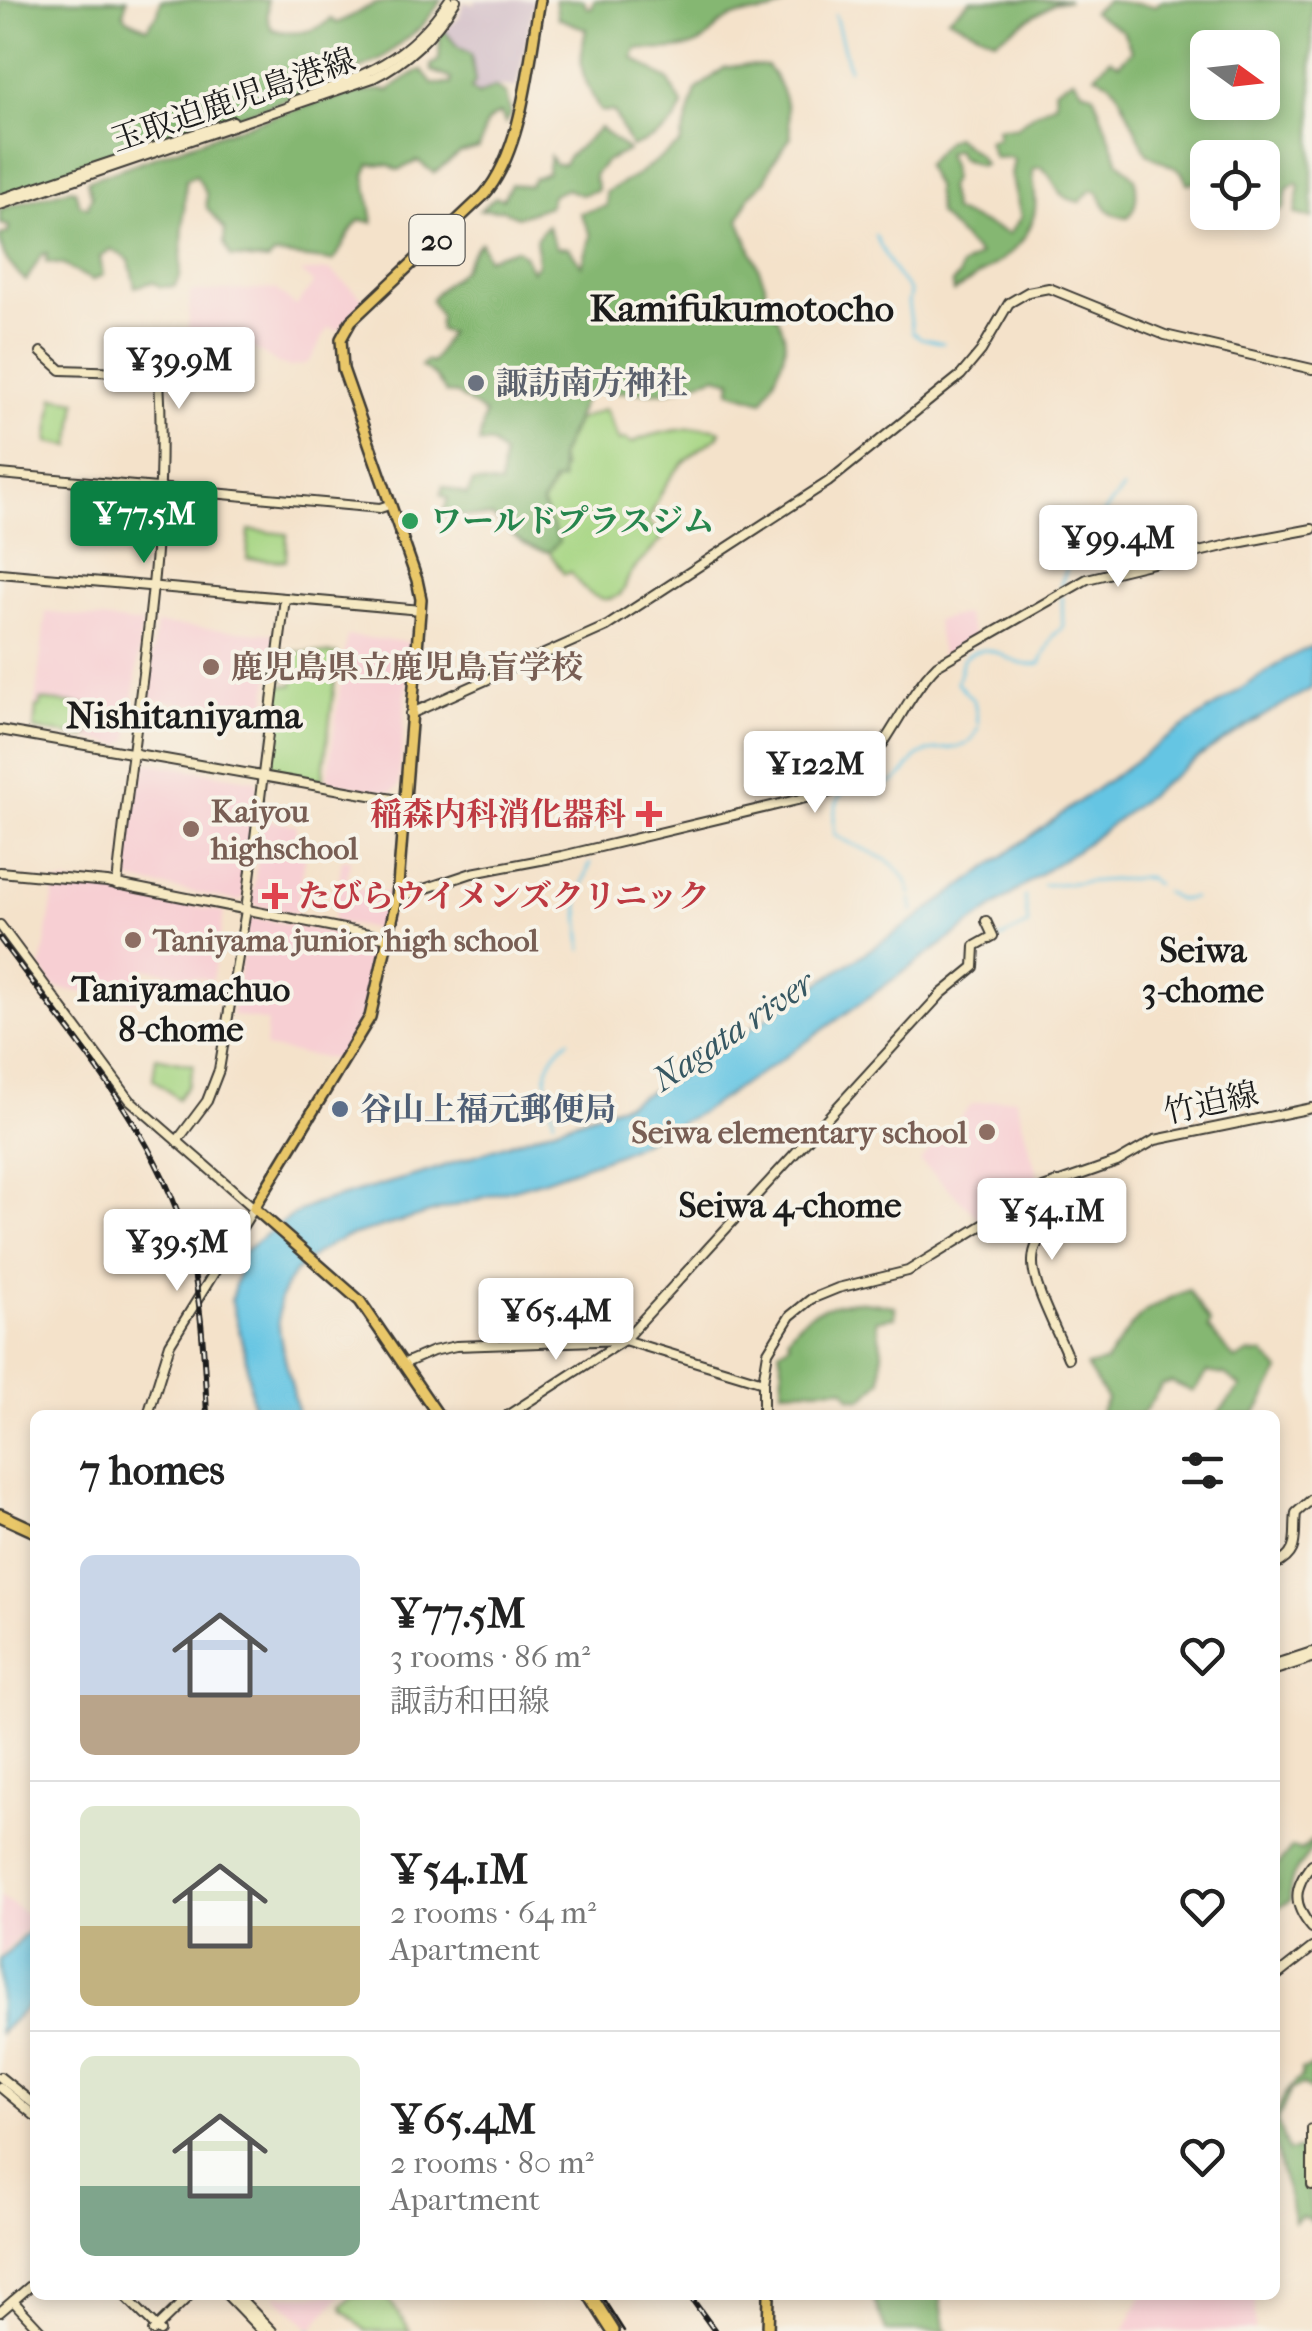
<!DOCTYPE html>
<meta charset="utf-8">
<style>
body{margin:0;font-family:"IM FELL French Canon","Noto Serif JP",serif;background:#f6f6f6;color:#222;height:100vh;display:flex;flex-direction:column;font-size:38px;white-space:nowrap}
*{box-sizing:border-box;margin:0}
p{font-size:32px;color:#767676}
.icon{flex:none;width:55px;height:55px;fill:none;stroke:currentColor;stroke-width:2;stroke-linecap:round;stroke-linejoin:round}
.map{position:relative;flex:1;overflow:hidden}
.sheet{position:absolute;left:30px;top:1410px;width:1250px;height:890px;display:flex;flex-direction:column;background:#fff;border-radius:15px;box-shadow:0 5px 15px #0003}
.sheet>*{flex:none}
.needle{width:65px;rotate:105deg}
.controls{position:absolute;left:1190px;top:30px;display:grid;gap:20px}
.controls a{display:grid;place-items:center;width:90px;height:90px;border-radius:15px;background:#fff;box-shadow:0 5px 15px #0003;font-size:50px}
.price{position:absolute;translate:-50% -85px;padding:0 22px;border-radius:10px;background:#fff;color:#222;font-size:32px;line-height:65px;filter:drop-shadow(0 2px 5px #0008)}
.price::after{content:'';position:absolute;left:50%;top:60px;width:30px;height:22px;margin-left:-15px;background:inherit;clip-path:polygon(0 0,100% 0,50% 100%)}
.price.selected{background:#0b8043;color:#fff}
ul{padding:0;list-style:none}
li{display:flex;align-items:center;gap:30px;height:250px;padding:0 50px}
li+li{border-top:2px solid #e0e0e0}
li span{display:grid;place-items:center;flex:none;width:280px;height:200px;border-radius:15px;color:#555}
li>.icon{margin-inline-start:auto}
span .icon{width:120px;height:120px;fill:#fffc;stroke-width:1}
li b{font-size:42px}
h2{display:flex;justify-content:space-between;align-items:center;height:120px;padding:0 50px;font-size:42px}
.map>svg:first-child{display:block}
</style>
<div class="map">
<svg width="1312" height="2331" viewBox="0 0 1312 2331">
<rect width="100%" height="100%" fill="#f7f3e8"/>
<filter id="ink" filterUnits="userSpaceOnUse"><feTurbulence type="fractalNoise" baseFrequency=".01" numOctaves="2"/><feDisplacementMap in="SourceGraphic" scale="20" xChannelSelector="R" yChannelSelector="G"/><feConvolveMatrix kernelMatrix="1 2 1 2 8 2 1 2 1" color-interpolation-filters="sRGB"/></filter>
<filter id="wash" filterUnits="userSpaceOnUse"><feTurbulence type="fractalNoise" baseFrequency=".0048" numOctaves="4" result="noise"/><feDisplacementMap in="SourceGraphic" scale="40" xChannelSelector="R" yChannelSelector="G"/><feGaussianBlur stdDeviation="2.25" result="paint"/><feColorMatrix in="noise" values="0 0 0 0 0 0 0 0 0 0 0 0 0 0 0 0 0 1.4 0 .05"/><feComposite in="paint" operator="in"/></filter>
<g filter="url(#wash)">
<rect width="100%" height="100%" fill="#f4e2ca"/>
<g fill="#f7cfd3">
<polygon points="330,270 365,300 339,330 328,328 310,361 304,364 291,367 277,363 253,348 237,332 227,335 188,332 190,292 275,289 296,306 314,283 301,272"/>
<polygon points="46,612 142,624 129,739 121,745 32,728"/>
<polygon points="965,614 975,639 942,659 936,620"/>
<polygon points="156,624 275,634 265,715 146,699"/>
<polygon points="347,636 410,642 399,786 391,793 327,781"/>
<polygon points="144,762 255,780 258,786 244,898 239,901 129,880 124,873 137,767"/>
<polygon points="262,819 297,825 293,849 306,852 296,914 255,905 252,901"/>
<polygon points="342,859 350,860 346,886 391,893 387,925 380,930 333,921"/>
<polygon points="64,882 224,912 212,980 144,968 136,1001 55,988 41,969 55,885"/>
<polygon points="253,917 377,942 381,949 362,1017 339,1060 265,1048 267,1022 232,1015 248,921"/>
<polygon points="1015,1097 1040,1184 981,1220 920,1161 972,1104"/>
<polygon points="0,1896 35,1920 0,1956"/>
<polygon points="274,2295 341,2295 312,2329"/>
<polygon points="1142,2295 1255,2295 1255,2331 1124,2331"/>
</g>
<polygon fill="#d2bdc7" points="476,0 534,0 517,87 494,87 477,95 471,89 471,55 457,46 444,30 459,18 463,2 474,4"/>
<g fill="#a7d684" stroke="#627950" stroke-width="2.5">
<polygon points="54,397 77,401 71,446 48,442"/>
<path d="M605 409 619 441 625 439 632 443C649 433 703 423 721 431L718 437C680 460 663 480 649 522L663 538C654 549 635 566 630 575 625 582 626 592 618 596 598 607 580 587 571 572L564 574 549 552 558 541 542 504 563 468 559 458 577 420Z"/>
<polygon points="249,530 287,534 286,561 247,559"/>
<polygon points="284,651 337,654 338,657 322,781 271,772 268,768 278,685 293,685 295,659 286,658 284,679 279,678"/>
<polygon points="41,700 93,706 89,734 86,737 34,730 36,707 40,707"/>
<polygon points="156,1057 194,1065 188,1085 178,1099 153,1079"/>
<polygon points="352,2295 386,2295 410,2331 366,2331 343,2310 342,2306"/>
</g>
<g fill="#85b772" stroke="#506a47" stroke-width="2.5" fill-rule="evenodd">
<path d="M0 0H127L123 13 127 19 147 28 158 13 161 0H267L268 20 272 29C292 36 315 33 331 19L337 23C351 18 362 9 375 4 395 0 420 0 442 0L421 27 380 60 315 90 0 196Z"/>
<path d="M555 0H584L586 7 592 8 594 0H790C771 19 753 10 730 18 718 23 716 30 707 38 690 53 657 49 636 49L633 58 668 80 683 106C673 131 656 138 631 147L614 112 600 111C581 72 577 72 586 29L558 18Z"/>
<polygon points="971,0 1069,0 1054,3 995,40 948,18"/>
<path d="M1163 0H1312V218L1295 214 1300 186 1296 183 1287 189 1284 208 1279 211 1265 199 1264 191 1276 194 1278 190 1276 175 1263 169 1262 158H1208L1207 169 1194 183H1187L1181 171 1147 154 1117 90 1109 82 1095 75 1110 59 1119 64 1132 51 1123 31 1092 12 1107 1 1155 6ZM1208 48H1262V102H1208Z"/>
<path d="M444 30 457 46 471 54 475 82 471 89 478 95 494 87 506 94 511 115 505 123 501 113C478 123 488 129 479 148L460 153 434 173 418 161 398 170 389 165 370 164 365 175 373 222 360 220C347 231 344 248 333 261L282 255H274L268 261 231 257 224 243 225 230 207 208 206 193 196 175 186 179 180 277 176 286 161 287 153 282 135 287 129 260 111 249 100 257 103 275 92 280 63 265 46 262 47 253 42 254 26 281C11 267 0 256 0 235L8 233 9 226 0 224V209L70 189 75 190 79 204 88 207 92 196 87 181C129 166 362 79 389 91 393 85 415 72 422 70L433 84H451L452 79 432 71 431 65 439 60 440 33Z"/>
<path d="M743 65 767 66C787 91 787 107 791 137L772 164 765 181 750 195 739 220 765 284V302C800 338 782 363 763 401L730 391 732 380 716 376 666 392H587L559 458 562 481H553L542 504 559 541 549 552C522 548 512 534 493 517L443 515 448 498 441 495 443 486 467 495 473 482 500 485 503 455 492 444 479 443 485 414 457 394 446 393 436 377 421 366 426 361 432 363 449 333 439 330 440 317 431 300C439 286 452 281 462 270 469 261 471 250 481 242L487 258 516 249 524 255 532 271 538 264 536 239 547 225 556 247 569 248 582 266 591 235 580 213 607 206 606 192 634 177 680 144 696 90 724 68Z"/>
<path d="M1074 78 1082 90 1093 93 1119 162 1135 178C1137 193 1138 206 1128 217 1110 217 1104 207 1098 192L1091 190 1080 202C1049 196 1061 182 1041 167L1033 169C1032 182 1037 196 1035 209 1029 253 986 268 954 292L952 283 959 276 961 267 979 255 938 214 935 186 925 165 946 141 955 137 977 154 984 164 979 166 960 158 956 149 946 153 951 165 952 179 948 187 953 211 1009 234 1021 217 1011 175 1014 160 1010 157 994 158 988 141 998 138 997 128H1016L1033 114 1056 103 1055 89Z"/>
<polygon points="600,128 628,151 606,161 594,175 598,190 581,195 567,189 552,195 549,206 517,217 503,210 480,210 495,197 503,199 511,184 529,186 534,178 547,173 550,156 555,164 564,164 568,157"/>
<path d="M1189 1290 1210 1323 1208 1328 1235 1360 1248 1353H1263L1280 1371 1255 1415H1217L1241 1387 1225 1375 1207 1372 1193 1392 1172 1382 1162 1385 1142 1415H1099L1107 1399 1086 1366 1105 1362C1138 1317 1135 1312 1189 1290Z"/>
<path d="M856 1301 895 1306V1317L876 1320 882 1350 881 1381 862 1399 850 1397 844 1388 782 1390 783 1370 779 1350 790 1343 788 1337C803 1312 827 1304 856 1301Z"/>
<path d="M1312 1840C1312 1863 1287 1863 1290 1901L1275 1909V1869L1292 1847 1302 1850Z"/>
<path d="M1312 2067V2091L1303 2084 1291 2090 1277 2121 1288 2152 1306 2148 1312 2224 1310 2219 1300 2217 1294 2222C1292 2214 1292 2206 1290 2199 1276 2158 1259 2110 1302 2077L1301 2070Z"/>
<polygon points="872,2295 940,2295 945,2327 948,2331 886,2331"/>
</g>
<g fill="#65c5e3" stroke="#407080" stroke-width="2.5">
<path d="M1312 646V688C1269 712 1226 737 1187 766 1140 800 1099 838 1050 867L785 1057 703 1111 618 1154 541 1181 343 1238C245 1287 284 1334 298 1415H254L245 1353 231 1300 244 1251 294 1214 315 1204 427 1172 627 1103 676 1078 916 919 1160 743 1286 659Z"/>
<polygon points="35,1925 35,1999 0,2033 0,1960"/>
</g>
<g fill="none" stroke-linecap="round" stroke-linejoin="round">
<g stroke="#65c5e3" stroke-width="2.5">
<polyline points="835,15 849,69"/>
<polyline points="875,235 892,268 910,292 908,303 912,329"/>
<polyline points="912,332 921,338 943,343"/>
<polyline points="1098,520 1123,489"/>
<polyline points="1060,587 1069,562 1090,532"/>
<path d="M978 723 974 701 957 683 963 659C995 633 1008 672 1040 664L1053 636 1063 627 1062 597"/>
<polyline points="1043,885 1139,878 1148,878 1156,884"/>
<polyline points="1164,891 1179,900 1193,898"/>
<path d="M911 894C902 855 864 853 835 835 832 815 835 788 859 783 869 781 880 786 890 783 905 779 907 764 918 756 939 742 968 758 978 728"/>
<polyline points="911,899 913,911"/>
<polyline points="995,941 1028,925 1025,897"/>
<polyline points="582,950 578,898 590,864"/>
<path d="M554 1120C546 1086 537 1064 569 1040"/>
<polyline points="310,2331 311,2330"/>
</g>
</g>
</g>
<g filter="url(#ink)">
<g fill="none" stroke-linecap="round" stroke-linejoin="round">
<defs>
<g id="secondary">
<path d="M293 101C361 77 407 63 449 0"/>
<polyline points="0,199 233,121"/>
<path d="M0 205 373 78C408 61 435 34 456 0"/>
<path d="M41 352 61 370 157 373 159 378C169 548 134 716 117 885"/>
<polyline points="0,474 380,508 389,505"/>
<polyline points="0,573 421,610"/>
<polyline points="410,714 607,626 828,482 961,375 981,351 1009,303 1028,292 1049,288 1165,335 1312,369"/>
<polyline points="0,730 404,801"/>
<polyline points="0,872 107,882 389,938"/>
<path d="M397 898 472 873 562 856 839 790C885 761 900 702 937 665L1087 579 1232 544 1312 529"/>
<polyline points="0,925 130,1100 254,1208 170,1344 148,1415"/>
<polyline points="177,1141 207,1101 219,1070 246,910 285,598"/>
<path d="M1057 1182C1069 1231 1034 1226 1033 1261 1032 1286 1058 1332 1068 1358"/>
<polyline points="403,1364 433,1351 456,1346 624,1340 763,1382"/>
<polyline points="508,1415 624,1340 941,994 974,967 975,946 993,936 986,921"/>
<polyline points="763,1415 763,1382 768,1352 790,1316 811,1299 838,1288 908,1271 1043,1188 1117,1162 1155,1140 1312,1108"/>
<path d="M1275 1565C1301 1553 1293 1537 1296 1513L1312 1499"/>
<polyline points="1275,1664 1312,1652"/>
<polyline points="1275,1670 1312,1658"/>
<path d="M1312 1864C1293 1888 1292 1904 1312 1928"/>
<polyline points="1275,1977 1312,1948"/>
<polyline points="0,2077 35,2105"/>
<polyline points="0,2087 35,2116"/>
<polyline points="1312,2129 1312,2185"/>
<polyline points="124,2295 160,2331"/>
<polyline points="227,2295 262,2331"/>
<polyline points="237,2295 272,2331"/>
<polyline points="13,2301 41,2331"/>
<polyline points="0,2312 35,2282"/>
<polyline points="153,2331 190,2295"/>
</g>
<g id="primary">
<path d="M438 1415 360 1301 254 1208 370 1017 397 898 421 599 417 580 343 369 341 339 351 321 484 195C523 150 529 59 540 0"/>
<polyline points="768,2331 769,2295"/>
</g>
<g id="highway">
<polyline points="0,1515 35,1531"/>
<polyline points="590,2295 613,2331"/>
</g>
</defs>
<use href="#secondary" stroke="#3c3a36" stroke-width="12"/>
<use href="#primary" stroke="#3c3a36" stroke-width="14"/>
<use href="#highway" stroke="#3c3a36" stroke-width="16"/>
<use href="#secondary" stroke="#f6e9c3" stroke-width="8"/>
<use href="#primary" stroke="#e9c769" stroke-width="9"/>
<use href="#highway" stroke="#e9c769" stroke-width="11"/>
<polyline stroke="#1c1c1c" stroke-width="2.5" points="601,2295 624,2331"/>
<defs>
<g id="rail">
<path d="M0 939C68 1032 156 1129 187 1241 202 1298 204 1357 207 1415"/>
<polyline points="689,2295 715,2331"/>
</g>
</defs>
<use href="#rail" stroke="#1c1c1c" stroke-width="6"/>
<use href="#rail" stroke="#f7f3e8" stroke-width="2.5" stroke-dasharray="8" stroke-linecap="butt"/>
</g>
</g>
<circle fill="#6b7280" stroke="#f7f3e8" stroke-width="4" cx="476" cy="383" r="10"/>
<circle fill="#2e9e5b" stroke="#f7f3e8" stroke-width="4" cx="410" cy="521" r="10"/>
<g fill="#8d6e63" stroke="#f7f3e8" stroke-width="4">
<circle cx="211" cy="667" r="10"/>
<circle cx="191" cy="829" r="10"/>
<circle cx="133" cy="940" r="10"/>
<circle cx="987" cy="1132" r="10"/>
</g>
<g fill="#e0444e" stroke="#f7f3e8" stroke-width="4">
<path d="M644 799h10v10h10v10h-10v10h-10v-10h-10v-10h10z"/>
<path d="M270 881h10v10h10v10h-10v10h-10v-10h-10v-10h10z"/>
</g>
<circle fill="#5c6f8a" stroke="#f7f3e8" stroke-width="4" cx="340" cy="1109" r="10"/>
<g text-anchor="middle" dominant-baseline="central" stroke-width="8" stroke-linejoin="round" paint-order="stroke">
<rect fill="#f7f3e8" stroke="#5e5c59" stroke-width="2.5" x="409.5" y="215" width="55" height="50" rx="8"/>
<g font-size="30" font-weight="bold" fill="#1c1c1c">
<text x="437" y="240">20</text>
</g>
<g font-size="32" fill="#1c1c1c" stroke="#f7f3e8">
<text transform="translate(233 100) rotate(-19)">玉取迫鹿児島港線</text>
<text transform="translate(1211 1103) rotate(-12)">竹迫線</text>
</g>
<g font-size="32" font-weight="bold" fill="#5b616d" stroke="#f7f3e8" text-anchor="start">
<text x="496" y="383">諏訪南方神社</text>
</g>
<g font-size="32" font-weight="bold" fill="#27864d" stroke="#f7f3e8" text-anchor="start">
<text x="430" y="521">ワールドプラスジム</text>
</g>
<g font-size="32" font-weight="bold" fill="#785e54" stroke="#f7f3e8" text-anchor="start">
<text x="231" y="667">鹿児島県立鹿児島盲学校</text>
<text x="211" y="811">Kaiyou<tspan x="211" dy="37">highschool</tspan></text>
<text x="153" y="940">Taniyama junior high school</text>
<text x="967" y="1132" text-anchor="end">Seiwa elementary school</text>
</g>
<g font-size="32" font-weight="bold" fill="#be3a42" stroke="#f7f3e8" text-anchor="end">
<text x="626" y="814">稲森内科消化器科</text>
<text x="298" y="896" text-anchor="start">たびらウイメンズクリニック</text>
</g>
<g font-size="32" font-weight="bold" fill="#4e5e75" stroke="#f7f3e8" text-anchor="start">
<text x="360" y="1109">谷山上福元郵便局</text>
</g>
<g font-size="35" font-weight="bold" fill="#1c1c1c" stroke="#f7f3e8">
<text x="1203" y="950">Seiwa<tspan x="1203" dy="40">3-chome</tspan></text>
<text x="181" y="989">Taniyamachuo<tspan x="181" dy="40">8-chome</tspan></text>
<text x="790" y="1205">Seiwa 4-chome</text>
</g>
<g font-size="35" font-style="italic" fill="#365762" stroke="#f7f3e8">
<text transform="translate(733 1031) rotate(-34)">Nagata river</text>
</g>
<g font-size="38" font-weight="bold" fill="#1c1c1c" stroke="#f7f3e8">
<text x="742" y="308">Kamifukumotocho</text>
<text x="184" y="715">Nishitaniyama</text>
</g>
</g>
</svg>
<div class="controls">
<a><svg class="needle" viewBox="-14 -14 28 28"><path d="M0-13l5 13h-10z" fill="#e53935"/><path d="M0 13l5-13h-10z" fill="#767676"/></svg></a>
<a><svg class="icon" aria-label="locate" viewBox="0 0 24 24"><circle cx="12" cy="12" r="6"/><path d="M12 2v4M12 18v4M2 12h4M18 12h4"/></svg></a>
</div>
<b class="price" style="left:179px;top:412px">¥39.9M</b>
<b class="price selected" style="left:144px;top:566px">¥77.5M</b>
<b class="price" style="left:1118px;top:590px">¥99.4M</b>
<b class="price" style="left:815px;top:816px">¥122M</b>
<b class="price" style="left:1052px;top:1263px">¥54.1M</b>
<b class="price" style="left:177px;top:1294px">¥39.5M</b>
<b class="price" style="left:556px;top:1363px">¥65.4M</b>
<section class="sheet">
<h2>7 homes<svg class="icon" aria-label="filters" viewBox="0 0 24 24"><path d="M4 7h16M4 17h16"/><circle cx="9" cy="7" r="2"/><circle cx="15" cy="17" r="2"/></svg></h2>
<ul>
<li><span style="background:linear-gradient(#c9d6e8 70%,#b9a48a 0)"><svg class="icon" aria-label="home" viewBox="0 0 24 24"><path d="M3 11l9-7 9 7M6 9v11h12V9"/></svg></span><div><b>¥77.5M</b><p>3 rooms · 86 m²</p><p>諏訪和田線</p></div><svg class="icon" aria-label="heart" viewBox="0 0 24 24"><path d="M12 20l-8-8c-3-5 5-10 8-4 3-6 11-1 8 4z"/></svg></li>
<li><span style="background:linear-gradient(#dfe7d0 60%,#c2b280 0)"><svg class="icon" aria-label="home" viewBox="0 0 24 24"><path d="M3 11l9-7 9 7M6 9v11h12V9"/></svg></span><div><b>¥54.1M</b><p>2 rooms · 64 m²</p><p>Apartment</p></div><svg class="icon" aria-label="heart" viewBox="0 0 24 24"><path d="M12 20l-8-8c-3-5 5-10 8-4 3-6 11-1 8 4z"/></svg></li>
<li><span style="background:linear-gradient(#dfe7d0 65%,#7fa58c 0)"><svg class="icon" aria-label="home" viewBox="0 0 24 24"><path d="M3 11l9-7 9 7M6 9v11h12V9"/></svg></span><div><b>¥65.4M</b><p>2 rooms · 80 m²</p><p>Apartment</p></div><svg class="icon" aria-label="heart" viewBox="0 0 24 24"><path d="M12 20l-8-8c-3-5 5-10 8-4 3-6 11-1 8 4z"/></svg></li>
</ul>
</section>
</div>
